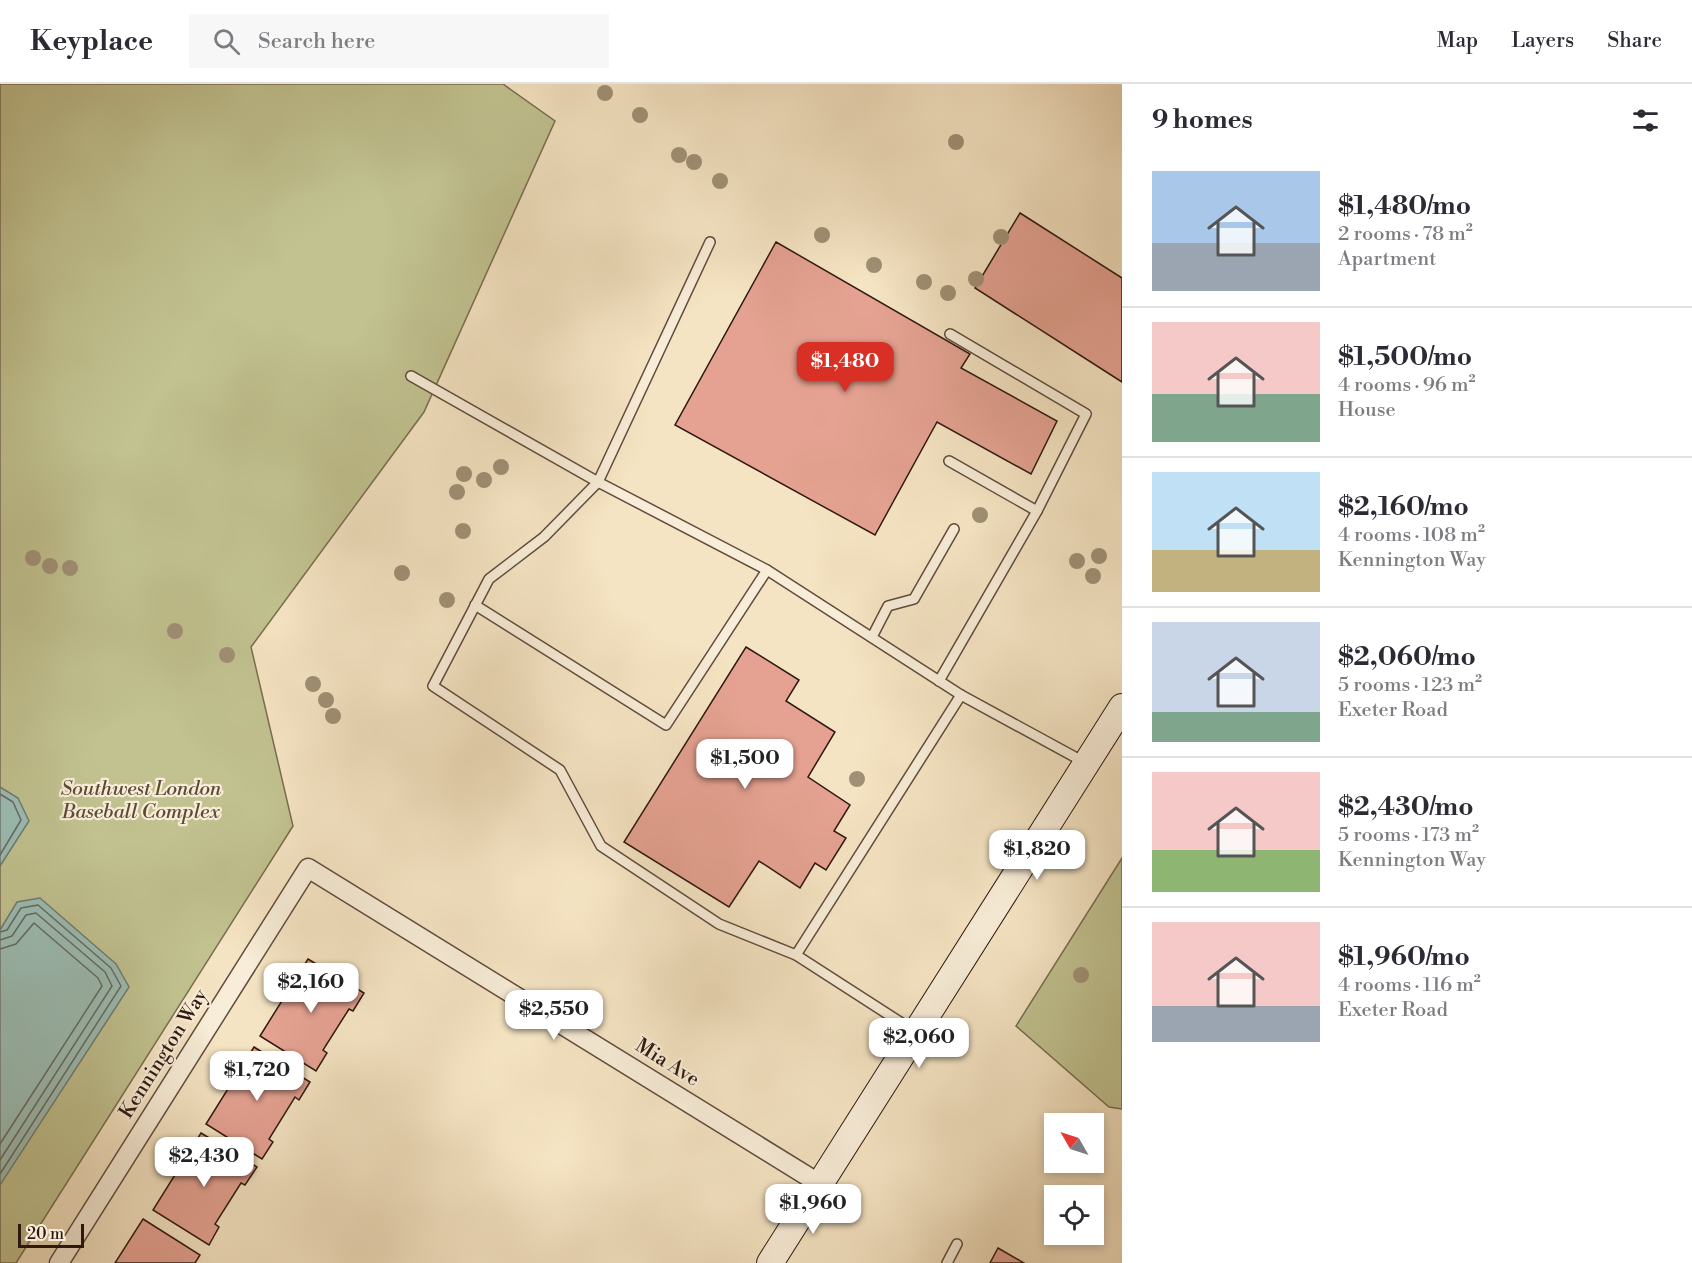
<!DOCTYPE html>
<meta charset="utf-8">
<style>
body{margin:0;font-family:"Libre Bodoni",serif;background:#f7f7f7;color:#2b2b33;height:100vh;display:flex;flex-direction:column;font-size:22px;white-space:nowrap}
*{box-sizing:border-box;margin:0}
p{font-size:20px;color:#7c7c81}
.icon{flex:none;width:33px;height:33px;fill:none;stroke:currentColor;stroke-width:2;stroke-linecap:round;stroke-linejoin:round}
.map{position:relative;flex:1;overflow:hidden}
.drawer{display:flex;flex-direction:column;background:#fff;width:570px}
.drawer>*{flex:none}
.needle{width:39px;rotate:309deg}
.fabs{position:absolute;left:1044px;top:1029px;display:grid;gap:12px}
.fabs a{display:grid;place-items:center;width:60px;height:60px;border-radius:0px;background:#fff;box-shadow:0 3px 9px #0003;font-size:30px}
.scale{position:absolute;left:18px;bottom:15px;width:66px;box-sizing:border-box;padding-left:6px;border:3px solid #2f1810;border-top:0;font-size:16px;line-height:21px;white-space:nowrap;color:#2f1810;-webkit-text-stroke:4px #f8edd8;paint-order:stroke}
.price{position:absolute;translate:-50% -51px;padding:0 14px;border-radius:12px;background:#fff;color:#222;font-size:20px;line-height:39px;filter:drop-shadow(0 2px 3px #0008)}
.price::after{content:'';position:absolute;left:50%;top:36px;width:18px;height:14px;margin-left:-9px;background:inherit;clip-path:polygon(0 0,100% 0,50% 100%)}
.price.current{background:#d93025;color:#fff}
ul{padding:0;list-style:none}
li{display:flex;align-items:center;gap:18px;height:150px;padding:0 30px}
li+li{border-top:2px solid #e1e1e2}
li span{display:grid;place-items:center;flex:none;width:168px;height:120px;border-radius:0px;color:#555}
li>.icon{margin-inline-start:auto}
span .icon{width:72px;height:72px;fill:#fffc;stroke-width:1}
li b{font-size:26px}
h2{display:flex;justify-content:space-between;align-items:center;height:72px;padding:0 30px;font-size:26px}
header{display:flex;align-items:center;gap:36px;box-sizing:border-box;height:84px;padding:0 30px;background:#fff;border-bottom:2px solid #e1e1e2}
header strong{font-size:28px}
nav{display:flex;gap:33px;margin-inline-start:auto;font-size:21px}
.search{width:420px;height:54px;background:#f7f7f7;display:flex;align-items:center;gap:15px;box-sizing:border-box;padding:0 21px;border-radius:0px;color:#7c7c81;font-size:22px}
main{display:flex;flex:1;min-height:0}
.map>svg:first-child{display:block}
</style>
<header>
<strong>Keyplace</strong>
<div class="search"><svg class="icon" aria-label="search" viewBox="0 0 24 24"><circle cx="10" cy="10" r="6"/><path d="M15 15l6 6"/></svg>Search here</div>
<nav><a>Map</a><a>Layers</a><a>Share</a></nav>
</header>
<main>
<div class="map">
<svg width="1122" height="1179" viewBox="0 0 1122 1179">
<rect width="100%" height="100%" fill="#f5e4c3"/>
<filter id="stains"><feTurbulence type="fractalNoise" baseFrequency=".00333" numOctaves="4"/><feColorMatrix values="0 0 0 0 .2 0 0 0 0 .09 0 0 0 0 .02 0 0 0 .5 -.17"/></filter>
<radialGradient id="worn" r=".72"><stop offset=".6" stop-color="#630" stop-opacity="0"/><stop offset="1" stop-color="#630" stop-opacity=".3"/></radialGradient>
<g fill="#c1c290" stroke="#786d50" stroke-width="1.5">
<polygon points="0,0 503,0 555,37 424,328 251,563 293,742 16,1179 0,1179"/>
<polygon points="1122,774 1122,1025 1109,1023 1016,942"/>
</g>
<g fill="#9cbeb5" stroke="#707c73" stroke-width="1.5">
<polygon points="0,703 18,714 29,737 0,782"/>
<polygon points="40,814 116,880 129,903 0,1101 0,846 17,818"/>
</g>
<g fill="none" stroke-linecap="round" stroke-linejoin="round">
<g stroke="#666b62" stroke-width="1.5">
<polyline points="0,710 13,718 21,736 0,771"/>
<polyline points="0,848 7,846 21,824 38,821 111,884 121,902 0,1090"/>
<polyline points="0,856 12,852 26,831 36,829 105,888 112,902 0,1076"/>
<polyline points="0,865 16,860 34,839 98,894 102,902 0,1060"/>
</g>
</g>
<g fill="#e5a292" stroke="#2f1810" stroke-width="1.5">
<polygon points="1020,129 1122,194 1122,298 975,204"/>
<polygon points="776,158 970,270 961,284 1057,337 1031,390 937,338 875,451 675,341"/>
<polygon points="746,563 799,596 786,617 835,648 808,693 850,721 834,747 846,754 826,786 815,779 800,804 759,777 729,823 624,758"/>
<polygon points="308,875 364,909 353,927 349,925 323,966 327,969 316,987 260,952"/>
<polygon points="254,963 310,998 299,1016 295,1013 269,1055 273,1058 262,1075 206,1040"/>
<polygon points="201,1049 257,1083 245,1101 241,1099 215,1140 219,1143 209,1161 153,1126"/>
<polygon points="143,1135 200,1171 195,1179 115,1179"/>
<polygon points="998,1164 1024,1179 990,1179"/>
</g>
<g fill="none" stroke-linecap="round" stroke-linejoin="round">
<defs>
<g id="lane">
<polyline points="710,158 598,398 767,486 961,611 1084,678"/>
<polyline points="411,292 598,398 544,453 489,495 433,602 560,686 601,762 719,840 796,871 914,947"/>
<polyline points="949,377 1037,427"/>
<polyline points="475,521 666,641 767,486"/>
<polyline points="872,553 888,522 914,515 954,445"/>
<polyline points="939,597 1037,427 1086,330 950,250"/>
<polyline points="796,871 961,611"/>
<polyline points="947,1179 957,1160"/>
</g>
<polyline id="street" points="59,1179 308,784 820,1100"/>
<polyline id="secondary" points="770,1179 1122,623"/>
</defs>
<use href="#lane" stroke="#604b3d" stroke-width="12"/>
<use href="#street" stroke="#604b3d" stroke-width="21"/>
<use href="#secondary" stroke="#2f1810" stroke-width="28"/>
<use href="#lane" stroke="#f8edd8" stroke-width="9"/>
<use href="#street" stroke="#f8edd8" stroke-width="18"/>
<use href="#secondary" stroke="#f8edd8" stroke-width="26"/>
</g>
<g fill="#a09075">
<circle cx="605" cy="9" r="8"/>
<circle cx="640" cy="31" r="8"/>
<circle cx="956" cy="58" r="8"/>
<circle cx="679" cy="71" r="8"/>
<circle cx="694" cy="78" r="8"/>
<circle cx="720" cy="97" r="8"/>
<circle cx="822" cy="151" r="8"/>
<circle cx="1001" cy="153" r="8"/>
<circle cx="874" cy="181" r="8"/>
<circle cx="976" cy="195" r="8"/>
<circle cx="924" cy="198" r="8"/>
<circle cx="948" cy="209" r="8"/>
<circle cx="501" cy="383" r="8"/>
<circle cx="464" cy="390" r="8"/>
<circle cx="484" cy="396" r="8"/>
<circle cx="457" cy="408" r="8"/>
<circle cx="980" cy="431" r="8"/>
<circle cx="463" cy="447" r="8"/>
<circle cx="1099" cy="472" r="8"/>
<circle cx="33" cy="474" r="8"/>
<circle cx="1077" cy="477" r="8"/>
<circle cx="50" cy="482" r="8"/>
<circle cx="70" cy="484" r="8"/>
<circle cx="402" cy="489" r="8"/>
<circle cx="1093" cy="492" r="8"/>
<circle cx="447" cy="516" r="8"/>
<circle cx="175" cy="547" r="8"/>
<circle cx="227" cy="571" r="8"/>
<circle cx="313" cy="600" r="8"/>
<circle cx="326" cy="616" r="8"/>
<circle cx="333" cy="632" r="8"/>
<circle cx="857" cy="695" r="8"/>
<circle cx="1081" cy="891" r="8"/>
</g>
<g text-anchor="middle" dominant-baseline="central" stroke-width="4.5" stroke-linejoin="round" paint-order="stroke">
<g font-size="20" font-style="italic" fill="#5b4b36" stroke="#f8edd8">
<text x="141" y="705">Southwest London<tspan x="141" dy="23">Baseball Complex</tspan></text>
</g>
<g font-size="20" fill="#2f1810" stroke="#f8edd8">
<text transform="translate(164 970) rotate(-58)">Kennington Way</text>
<text transform="translate(667 979) rotate(32)">Mia Ave</text>
</g>
</g>
<rect width="100%" height="100%" filter="url(#stains)"/>
<rect width="100%" height="100%" fill="url(#worn)"/>
</svg>
<div class="fabs">
<a><svg class="needle" viewBox="-14 -14 28 28"><path d="M0-13l5 13h-10z" fill="#e53935"/><path d="M0 13l5-13h-10z" fill="#7c7c81"/></svg></a>
<a><svg class="icon" aria-label="locate" viewBox="0 0 24 24"><circle cx="12" cy="12" r="6"/><path d="M12 2v4M12 18v4M2 12h4M18 12h4"/></svg></a>
</div>
<div class="scale">20 m</div>
<b class="price current" style="left:845px;top:309px">$1,480</b>
<b class="price" style="left:745px;top:706px">$1,500</b>
<b class="price" style="left:1037px;top:797px">$1,820</b>
<b class="price" style="left:311px;top:930px">$2,160</b>
<b class="price" style="left:554px;top:957px">$2,550</b>
<b class="price" style="left:919px;top:985px">$2,060</b>
<b class="price" style="left:257px;top:1018px">$1,720</b>
<b class="price" style="left:204px;top:1104px">$2,430</b>
<b class="price" style="left:813px;top:1151px">$1,960</b>
</div>
<section class="drawer">
<h2>9 homes<svg class="icon" aria-label="filters" viewBox="0 0 24 24"><path d="M4 7h16M4 17h16"/><circle cx="9" cy="7" r="2"/><circle cx="15" cy="17" r="2"/></svg></h2>
<ul>
<li><span style="background:linear-gradient(#a9c7e8 60%,#9aa5b1 0)"><svg class="icon" aria-label="home" viewBox="0 0 24 24"><path d="M3 11l9-7 9 7M6 9v11h12V9"/></svg></span><div><b>$1,480/mo</b><p>2 rooms · 78 m²</p><p>Apartment</p></div></li>
<li><span style="background:linear-gradient(#f6c9c9 60%,#7fa58c 0)"><svg class="icon" aria-label="home" viewBox="0 0 24 24"><path d="M3 11l9-7 9 7M6 9v11h12V9"/></svg></span><div><b>$1,500/mo</b><p>4 rooms · 96 m²</p><p>House</p></div></li>
<li><span style="background:linear-gradient(#bfe0f5 65%,#c2b280 0)"><svg class="icon" aria-label="home" viewBox="0 0 24 24"><path d="M3 11l9-7 9 7M6 9v11h12V9"/></svg></span><div><b>$2,160/mo</b><p>4 rooms · 108 m²</p><p>Kennington Way</p></div></li>
<li><span style="background:linear-gradient(#c9d6e8 75%,#7fa58c 0)"><svg class="icon" aria-label="home" viewBox="0 0 24 24"><path d="M3 11l9-7 9 7M6 9v11h12V9"/></svg></span><div><b>$2,060/mo</b><p>5 rooms · 123 m²</p><p>Exeter Road</p></div></li>
<li><span style="background:linear-gradient(#f6c9c9 65%,#8fb573 0)"><svg class="icon" aria-label="home" viewBox="0 0 24 24"><path d="M3 11l9-7 9 7M6 9v11h12V9"/></svg></span><div><b>$2,430/mo</b><p>5 rooms · 173 m²</p><p>Kennington Way</p></div></li>
<li><span style="background:linear-gradient(#f6c9c9 70%,#9aa5b1 0)"><svg class="icon" aria-label="home" viewBox="0 0 24 24"><path d="M3 11l9-7 9 7M6 9v11h12V9"/></svg></span><div><b>$1,960/mo</b><p>4 rooms · 116 m²</p><p>Exeter Road</p></div></li>
</ul>
</section>
</main>
